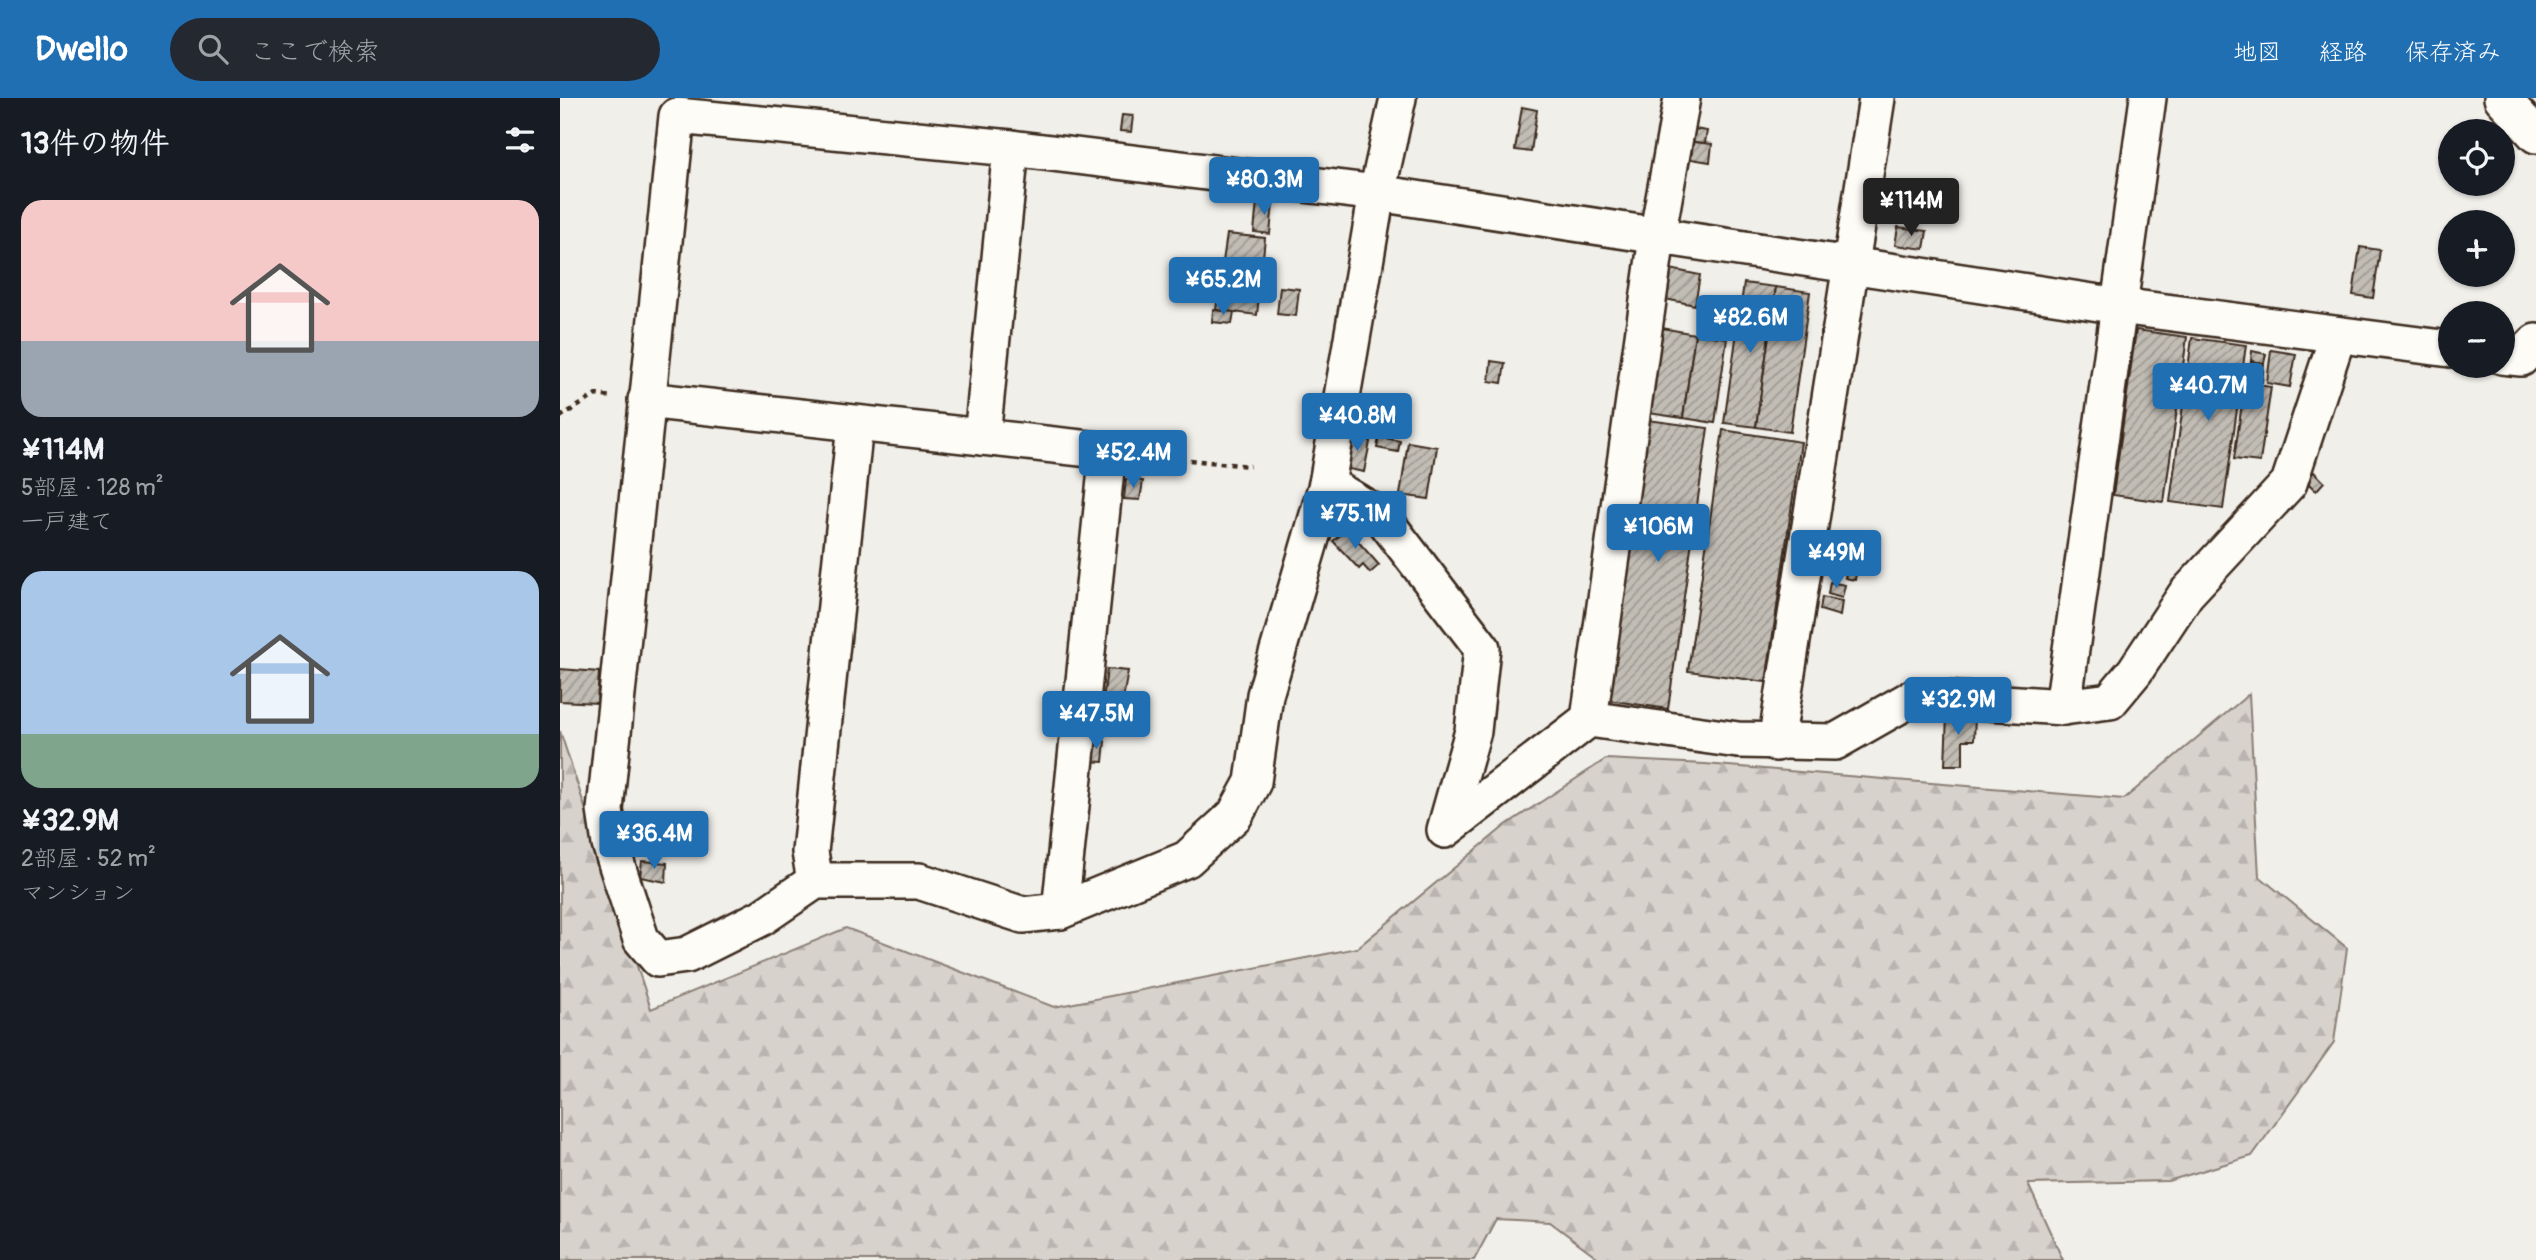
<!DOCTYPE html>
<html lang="ja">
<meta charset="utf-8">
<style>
body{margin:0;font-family:Pangolin,"Klee One",sans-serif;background:#242831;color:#f1f3f6;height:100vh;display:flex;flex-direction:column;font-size:26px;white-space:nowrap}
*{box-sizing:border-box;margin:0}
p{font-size:23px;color:#9ea1a6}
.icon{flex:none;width:38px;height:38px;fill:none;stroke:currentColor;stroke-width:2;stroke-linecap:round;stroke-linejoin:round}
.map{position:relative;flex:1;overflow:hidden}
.drawer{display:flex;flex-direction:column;background:#171b24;width:560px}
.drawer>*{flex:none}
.fabs{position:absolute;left:1878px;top:21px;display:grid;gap:14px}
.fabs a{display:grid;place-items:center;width:77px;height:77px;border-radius:50%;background:#171b24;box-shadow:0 2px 5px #0004;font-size:35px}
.price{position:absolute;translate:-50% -60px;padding:0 16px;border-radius:7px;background:#1f6fb2;color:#fff;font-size:23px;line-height:46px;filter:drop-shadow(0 2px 4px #0008)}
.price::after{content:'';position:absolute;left:50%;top:42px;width:21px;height:16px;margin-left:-10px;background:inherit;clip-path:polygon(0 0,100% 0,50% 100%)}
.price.on{background:#222;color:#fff}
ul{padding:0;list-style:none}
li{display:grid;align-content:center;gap:14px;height:371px;padding:0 21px}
li span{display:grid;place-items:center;height:217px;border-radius:21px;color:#555}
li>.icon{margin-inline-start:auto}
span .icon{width:126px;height:126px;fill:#fffc;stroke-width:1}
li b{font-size:30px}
h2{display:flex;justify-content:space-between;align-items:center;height:84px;padding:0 21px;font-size:30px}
header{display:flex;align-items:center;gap:42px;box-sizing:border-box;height:98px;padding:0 35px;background:#1f6fb2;color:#fff}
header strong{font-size:33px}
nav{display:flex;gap:38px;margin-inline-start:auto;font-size:24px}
.search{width:490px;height:63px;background:#242831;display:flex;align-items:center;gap:18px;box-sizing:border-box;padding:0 24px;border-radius:38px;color:#9ea1a6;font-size:26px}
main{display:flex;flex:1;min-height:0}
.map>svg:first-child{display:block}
</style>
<header>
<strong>Dwello</strong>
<div class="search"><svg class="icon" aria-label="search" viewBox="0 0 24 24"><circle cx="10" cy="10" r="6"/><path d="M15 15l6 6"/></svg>ここで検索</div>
<nav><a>地図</a><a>経路</a><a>保存済み</a></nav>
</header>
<main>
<section class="drawer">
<h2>13件の物件<svg class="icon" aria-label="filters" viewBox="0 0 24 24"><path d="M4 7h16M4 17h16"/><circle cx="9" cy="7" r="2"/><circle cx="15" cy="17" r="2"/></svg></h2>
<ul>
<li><span style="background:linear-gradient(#f6c9c9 65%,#9aa5b1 0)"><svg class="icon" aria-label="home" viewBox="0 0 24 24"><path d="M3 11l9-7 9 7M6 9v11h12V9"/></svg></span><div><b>¥114M</b><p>5部屋 · 128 m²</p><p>一戸建て</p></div></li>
<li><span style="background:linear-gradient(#a9c7e8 75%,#7fa58c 0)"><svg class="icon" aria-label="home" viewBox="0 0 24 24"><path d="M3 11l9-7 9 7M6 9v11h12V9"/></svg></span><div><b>¥32.9M</b><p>2部屋 · 52 m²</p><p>マンション</p></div></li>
</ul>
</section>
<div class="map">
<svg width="1976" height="1162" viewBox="0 0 1976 1162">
<defs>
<pattern id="forest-firs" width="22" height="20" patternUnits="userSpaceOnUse" patternTransform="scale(1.75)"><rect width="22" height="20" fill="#d7d2cc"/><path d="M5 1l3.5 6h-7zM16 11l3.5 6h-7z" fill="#b9b4af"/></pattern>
<pattern id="building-hatch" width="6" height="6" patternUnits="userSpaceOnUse" patternTransform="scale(1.75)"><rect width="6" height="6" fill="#c1bcb4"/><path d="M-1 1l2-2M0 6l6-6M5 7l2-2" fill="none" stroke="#9e9992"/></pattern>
</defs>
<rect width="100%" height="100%" fill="#f1efea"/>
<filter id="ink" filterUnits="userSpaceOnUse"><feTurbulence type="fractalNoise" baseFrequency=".0143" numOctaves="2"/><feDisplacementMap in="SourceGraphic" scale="14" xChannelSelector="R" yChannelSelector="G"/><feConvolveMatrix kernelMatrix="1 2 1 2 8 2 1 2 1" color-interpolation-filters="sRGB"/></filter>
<g filter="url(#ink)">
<polygon fill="url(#forest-firs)" stroke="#897e75" stroke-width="2" points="1689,596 1699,778 1787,850 1774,944 1692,1058 1608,1083 1468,1086 1503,1162 1041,1162 990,1124 936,1121 914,1162 0,1162 0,633 91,911 286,830 494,909 797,850 946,727 1046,661 1145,666 1564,701"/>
<g fill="url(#building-hatch)" stroke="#3b2a1e" stroke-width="2">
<polygon points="962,9 977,12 971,54 955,52"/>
<polygon points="562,17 573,18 571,34 560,33"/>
<polygon points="1135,31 1147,33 1145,45 1133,44"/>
<polygon points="1133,44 1152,46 1150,64 1131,61"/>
<polygon points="697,103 713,105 710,136 694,134"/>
<polygon points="1338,129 1367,133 1364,151 1335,147"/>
<polygon points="667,136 705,140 697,217 656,212"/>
<polygon points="1800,149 1820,152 1813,200 1793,197"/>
<polygon points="1105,170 1140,177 1135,207 1100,200"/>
<polygon points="1184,185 1216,189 1196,329 1164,325"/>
<polygon points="720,189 739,191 736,218 717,216"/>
<polygon points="1216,189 1250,194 1230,334 1196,329"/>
<polygon points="653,212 674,214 672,226 652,224"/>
<polygon points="1102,230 1135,236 1123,320 1088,315"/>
<polygon points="1576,232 1627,239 1604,404 1553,397"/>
<polygon points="1135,236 1167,240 1155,325 1123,320"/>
<polygon points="1632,240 1686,247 1663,411 1610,404"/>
<polygon points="1711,252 1736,256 1730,289 1707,285"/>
<polygon points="1692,253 1706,256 1704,265 1691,263"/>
<polygon points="931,263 945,265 942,285 929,283"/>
<polygon points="1691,263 1704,265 1702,284 1688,283"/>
<polygon points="1685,285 1711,289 1700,364 1674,361"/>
<polygon points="1088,322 1148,330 1108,611 1048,602"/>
<polygon points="1163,332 1241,344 1206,584 1128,573"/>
<polygon points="791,335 811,339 804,374 784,370"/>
<polygon points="819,339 840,343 838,354 817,350"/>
<polygon points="848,344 877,349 869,401 840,397"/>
<polygon points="1754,374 1764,384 1756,393 1745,382"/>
<polygon points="566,381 583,383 580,402 564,401"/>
<polygon points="787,431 819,467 810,475 803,467 799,471 773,443"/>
<polygon points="1287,467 1297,469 1295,482 1285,480"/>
<polygon points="1270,484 1285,487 1282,500 1268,496"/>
<polygon points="1262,499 1282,503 1280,518 1260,512"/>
<polygon points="0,571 39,574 37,605 0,603"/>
<polygon points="547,571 568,573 558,629 540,627"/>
<polygon points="1387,616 1415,617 1414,642 1403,642 1403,667 1385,667"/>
<polygon points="529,641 545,643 543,664 527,663"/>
<polygon points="82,763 107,765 106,784 80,779"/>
</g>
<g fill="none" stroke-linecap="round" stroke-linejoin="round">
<defs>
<g id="minor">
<polyline points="838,0 817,95 767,386 705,597 693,684 675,717 627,761 500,813 463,817 359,783 255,783 201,820 127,857 98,861 81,841 50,746 45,712 117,18 451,50 817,95 1559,208 1890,251"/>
<polyline points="1942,0 1976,37"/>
<polyline points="1942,258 1961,260 1976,244"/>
<polyline points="86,302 548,353 500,813"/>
<polyline points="422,339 451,50"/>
<polyline points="767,386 822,419 922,550 913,633 885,732 1029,621 1097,139 1122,0"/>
<polyline points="1503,609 1588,0"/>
<polyline points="1029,621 1178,642 1275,644 1354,599 1503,609 1550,603 1575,573 1626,496 1729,385 1778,237"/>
<polyline points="1216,645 1317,0"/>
<polyline points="255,783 250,754 295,327"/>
</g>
</defs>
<use href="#minor" stroke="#3b2a1e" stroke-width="40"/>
<g stroke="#3b2a1e" stroke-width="4.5" stroke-dasharray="5 5" stroke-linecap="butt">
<polyline points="0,319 36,297 53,299"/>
<polyline points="580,357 690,368"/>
</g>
<use href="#minor" stroke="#fdfcf7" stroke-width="35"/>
</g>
</g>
</svg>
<div class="fabs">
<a><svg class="icon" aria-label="locate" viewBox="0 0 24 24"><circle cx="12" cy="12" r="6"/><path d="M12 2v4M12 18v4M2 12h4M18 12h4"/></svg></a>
<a>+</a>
<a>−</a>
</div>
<b class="price" style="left:704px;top:119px">¥80.3M</b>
<b class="price on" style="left:1351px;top:140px">¥114M</b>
<b class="price" style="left:663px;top:219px">¥65.2M</b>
<b class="price" style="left:1190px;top:257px">¥82.6M</b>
<b class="price" style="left:1648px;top:325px">¥40.7M</b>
<b class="price" style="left:797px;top:355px">¥40.8M</b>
<b class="price" style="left:573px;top:392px">¥52.4M</b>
<b class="price" style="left:795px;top:453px">¥75.1M</b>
<b class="price" style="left:1098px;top:466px">¥106M</b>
<b class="price" style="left:1276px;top:492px">¥49M</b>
<b class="price" style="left:1398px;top:639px">¥32.9M</b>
<b class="price" style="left:536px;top:653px">¥47.5M</b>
<b class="price" style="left:94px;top:773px">¥36.4M</b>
</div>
</main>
